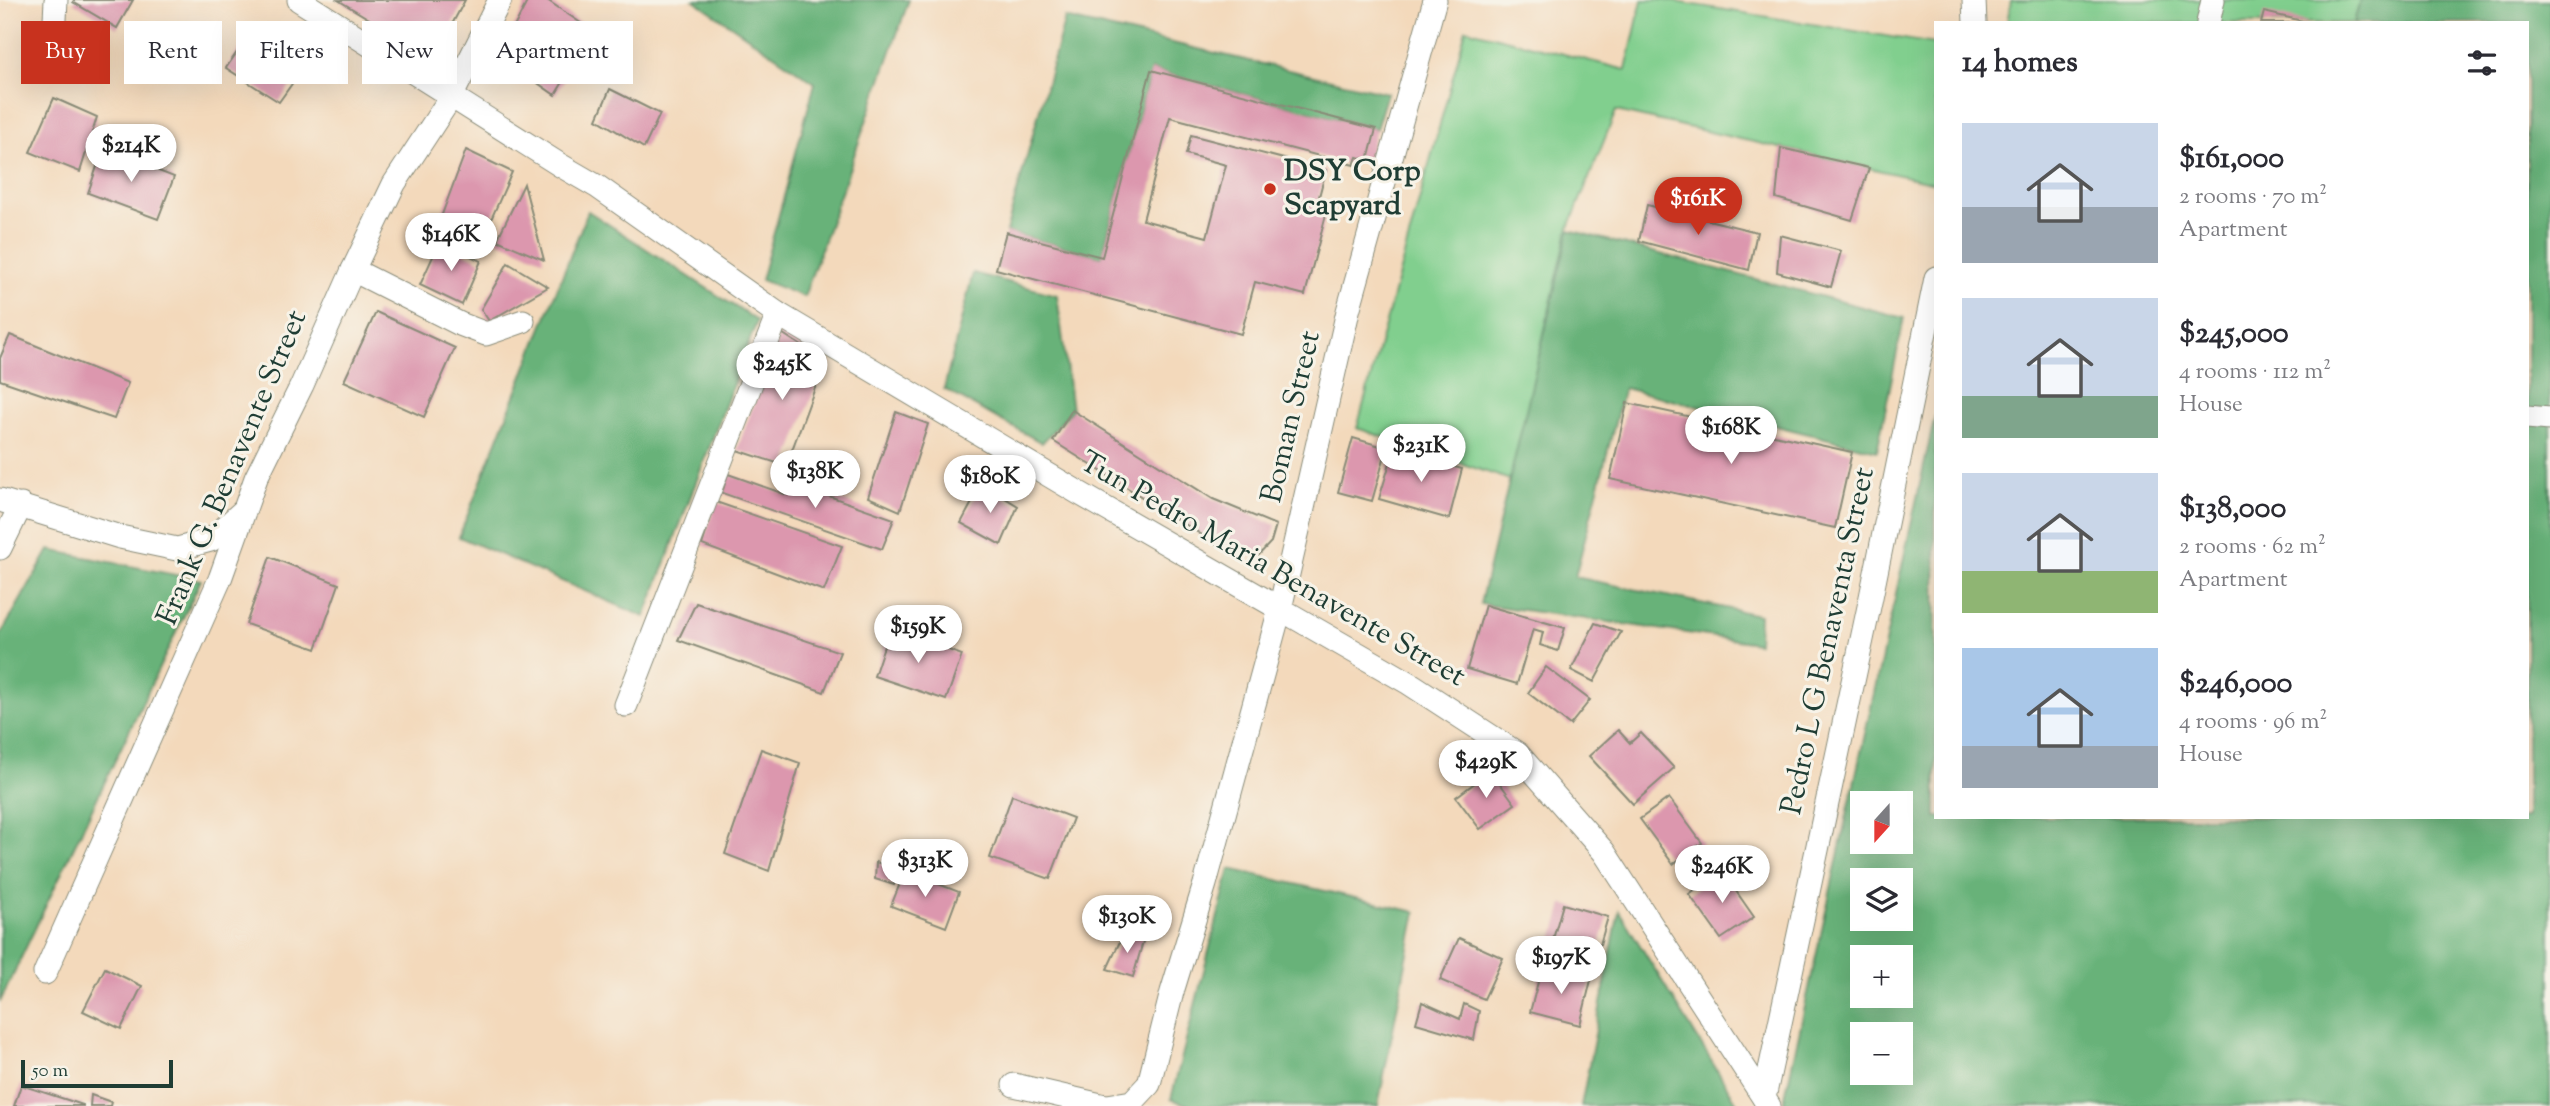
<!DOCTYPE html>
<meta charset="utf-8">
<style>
body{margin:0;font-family:"Sorts Mill Goudy",serif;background:#f2f2f3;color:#2b2b33;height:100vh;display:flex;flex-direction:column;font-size:26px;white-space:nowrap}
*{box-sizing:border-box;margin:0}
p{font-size:23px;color:#7c7c81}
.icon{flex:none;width:38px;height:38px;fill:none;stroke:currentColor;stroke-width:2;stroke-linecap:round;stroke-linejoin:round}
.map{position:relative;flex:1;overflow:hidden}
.side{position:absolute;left:1934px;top:21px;width:595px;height:798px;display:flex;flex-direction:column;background:#fff;border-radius:0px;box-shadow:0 7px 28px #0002}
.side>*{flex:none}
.guide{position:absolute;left:21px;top:21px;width:665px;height:63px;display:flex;gap:14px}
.needle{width:46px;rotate:201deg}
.tools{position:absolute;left:1850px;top:791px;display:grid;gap:14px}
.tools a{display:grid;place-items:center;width:63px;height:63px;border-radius:0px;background:#fff;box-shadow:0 7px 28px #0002;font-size:35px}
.scale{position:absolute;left:21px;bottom:18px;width:152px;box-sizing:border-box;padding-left:7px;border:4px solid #1f3d34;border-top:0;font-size:19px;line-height:24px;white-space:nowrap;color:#1f3d34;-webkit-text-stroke:5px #f7f3e8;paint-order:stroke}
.price{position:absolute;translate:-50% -60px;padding:0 16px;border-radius:24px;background:#fff;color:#222;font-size:23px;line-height:46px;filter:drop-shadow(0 2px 4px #0008)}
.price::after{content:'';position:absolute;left:50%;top:42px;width:21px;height:16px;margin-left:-10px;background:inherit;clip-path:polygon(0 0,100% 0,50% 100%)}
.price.active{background:#c8321e;color:#fff}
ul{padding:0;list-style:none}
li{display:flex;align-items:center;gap:21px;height:175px;padding:0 28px}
li span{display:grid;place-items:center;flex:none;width:196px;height:140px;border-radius:0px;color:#555}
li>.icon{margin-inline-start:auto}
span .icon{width:84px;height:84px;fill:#fffc;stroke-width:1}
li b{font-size:30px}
h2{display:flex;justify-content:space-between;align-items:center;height:84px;padding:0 28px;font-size:30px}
.pill{padding:0 24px;border-radius:0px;background:#fff;box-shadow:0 7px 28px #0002;font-size:24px;line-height:63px}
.pill.active{background:#c8321e;color:#fff}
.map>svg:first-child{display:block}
</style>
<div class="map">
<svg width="2550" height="1106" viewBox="0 0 2550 1106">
<rect width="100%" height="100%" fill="#f7f3e8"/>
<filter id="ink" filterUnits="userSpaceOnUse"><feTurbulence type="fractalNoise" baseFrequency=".0143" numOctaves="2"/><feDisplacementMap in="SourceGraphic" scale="14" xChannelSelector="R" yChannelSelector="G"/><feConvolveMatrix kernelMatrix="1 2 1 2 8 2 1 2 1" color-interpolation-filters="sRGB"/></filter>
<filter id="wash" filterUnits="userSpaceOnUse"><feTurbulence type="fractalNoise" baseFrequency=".00686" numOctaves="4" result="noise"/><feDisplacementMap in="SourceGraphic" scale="28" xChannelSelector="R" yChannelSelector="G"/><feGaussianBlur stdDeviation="1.57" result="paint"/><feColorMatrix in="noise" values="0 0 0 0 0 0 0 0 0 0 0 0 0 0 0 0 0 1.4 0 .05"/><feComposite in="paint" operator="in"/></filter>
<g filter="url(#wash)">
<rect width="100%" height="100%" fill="#f3d9bb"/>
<g fill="#81cf8e" stroke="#508661" stroke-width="2">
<polygon points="1642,0 1664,0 1935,44 1935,183 1616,111 1568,230 1510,480 1357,428 1466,29 1626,70"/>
<polygon points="2011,0 2360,0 2354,23 2007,23"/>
</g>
<g fill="#68b279" stroke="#447856" stroke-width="2" fill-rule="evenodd">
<polygon points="694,0 909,0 804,297 761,280 815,83"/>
<path d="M2360 0H2550V1106H1783L1935 416 1936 817H2527V23H2354ZM1862 803H1900V842H1862ZM1862 880H1900V919H1862ZM1862 957H1900V996H1862ZM1862 1034H1900V1073H1862Z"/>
<polygon points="1065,18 1387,93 1376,129 1151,70 1102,257 1006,232"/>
<polygon points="588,211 757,321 645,617 459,537"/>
<polygon points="1569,230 1904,318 1877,451 1624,388 1575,577 1759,615 1758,643 1480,604"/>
<polygon points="973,273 1057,295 1072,410 1042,443 944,389"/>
<polygon points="49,550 201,580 0,1002 0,636"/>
<polygon points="1230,869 1416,912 1378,1106 1191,1106 1171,1099"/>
<polygon points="1619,911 1739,1106 1581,1106"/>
</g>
<g id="blocks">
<g fill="#dc97ae">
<polygon points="74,0 133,0 117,28 73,2"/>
<polygon points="338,0 465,0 434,58"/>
<polygon points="528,0 547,0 594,32 555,95 499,56"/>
<polygon points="2264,12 2307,22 2307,23 2261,23"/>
<polygon points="254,28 306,64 279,102 226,68"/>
<polygon points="1151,70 1376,129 1368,160 1357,157 1354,165 1170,117 1143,220 1207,237 1226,165 1186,154 1191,135 1326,170 1316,208 1327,211 1305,295 1255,282 1241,334 996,269 1006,232 1102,257"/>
<polygon points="610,89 660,114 644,148 597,119"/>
<polygon points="54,98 97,117 80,172 30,152"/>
<polygon points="1781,148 1869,168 1852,220 1776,198"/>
<polygon points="103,149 174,177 158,219 88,193"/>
<polygon points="466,150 512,172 482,240 440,220"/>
<polygon points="524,184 544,260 497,240"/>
<polygon points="1647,205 1757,232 1749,270 1639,241"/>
<polygon points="1780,235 1841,251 1831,287 1777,272"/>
<polygon points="440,241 481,261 462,305 420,285"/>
<polygon points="508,263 548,287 489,321 481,309"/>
<polygon points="376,312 455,348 424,417 344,381"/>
<polygon points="780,332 825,361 786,466 737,450"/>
<polygon points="10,335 128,383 114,419 0,380 0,358"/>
<polygon points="1627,403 1852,452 1835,528 1610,479"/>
<polygon points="1072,410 1213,499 1276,525 1271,542 1257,557 1241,550 1237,557 1053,441"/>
<polygon points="896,412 928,424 900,511 868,497"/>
<polygon points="1353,438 1387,448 1372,501 1338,492"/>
<polygon points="1394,450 1462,469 1449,519 1379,499"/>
<polygon points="728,474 787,495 792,483 894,519 882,549 722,493"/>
<polygon points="982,484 1018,506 1001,545 961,523"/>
<polygon points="716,502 842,546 824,591 702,545"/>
<polygon points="270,557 339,584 316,649 246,624"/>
<polygon points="696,603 840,652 824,692 678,640"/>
<polygon points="1485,605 1565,628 1558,651 1540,645 1543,632 1533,629 1517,684 1467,669"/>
<polygon points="1595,623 1621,632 1594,682 1571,670"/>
<polygon points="890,628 962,655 946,700 874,676"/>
<polygon points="1546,667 1590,700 1570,725 1528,693"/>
<polygon points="1618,730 1630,743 1641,733 1674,768 1633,804 1589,756"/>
<polygon points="761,749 800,763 769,871 725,854"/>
<polygon points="1491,771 1515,804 1480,829 1456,797"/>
<polygon points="1012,795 1073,818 1050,879 990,858"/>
<polygon points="1669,798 1702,843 1673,864 1640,819"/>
<polygon points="876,862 899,869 894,885 875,879"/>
<polygon points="905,871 959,892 946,927 891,906"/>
<polygon points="1722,871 1754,917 1721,939 1689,894"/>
<polygon points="1563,904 1608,917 1592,972 1547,960"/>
<polygon points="1124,933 1144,938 1133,977 1107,969"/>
<polygon points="1459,938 1503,958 1484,999 1440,980"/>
<polygon points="1542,967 1591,980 1580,1025 1530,1012"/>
<polygon points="105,968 142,986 121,1029 83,1011"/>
<polygon points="1422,1002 1460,1019 1464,1004 1479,1011 1474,1040 1416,1023"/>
<polygon points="21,1085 83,1105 83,1106 14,1106"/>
<polygon points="91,1095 111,1102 110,1106 90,1106"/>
</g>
</g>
</g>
<g filter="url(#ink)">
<use href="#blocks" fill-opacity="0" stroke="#898b78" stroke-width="2"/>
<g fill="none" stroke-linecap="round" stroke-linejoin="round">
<defs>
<g id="minor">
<polyline points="299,0 560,165 598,187 778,314 1079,493 1409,683 1518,754 1604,852 1769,1106"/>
<polyline points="1974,0 1975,23"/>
<polyline points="2208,23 2213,0"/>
<polyline points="54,39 56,0"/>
<polyline points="353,270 460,324 486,334 523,321"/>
<polyline points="2527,417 2550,419"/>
<polyline points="0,500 120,537 177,549 211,540 242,512"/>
<polyline points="0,548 21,505"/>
<polyline points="626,705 778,314"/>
<polyline points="45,973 220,579 256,478 302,385 353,270 394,184 451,97 500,0"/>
<polyline points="1014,1085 1105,1106"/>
<polyline points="1764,1098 1870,602 1936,278"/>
<polyline points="1107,1106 1132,1102 1149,1084 1172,992 1205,884 1280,609 1348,311 1435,0"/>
</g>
</defs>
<use href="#minor" stroke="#898b78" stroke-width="25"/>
<use href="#minor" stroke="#fff" stroke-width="23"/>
</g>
</g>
<circle fill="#c8321e" stroke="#f7f3e8" stroke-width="2.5" cx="1270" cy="189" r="7"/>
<g text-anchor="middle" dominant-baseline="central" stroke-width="6" stroke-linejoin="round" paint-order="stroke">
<g font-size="30" font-weight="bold" fill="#1f3d34" stroke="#f7f3e8" text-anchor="start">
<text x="1284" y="172">DSY Corp<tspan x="1284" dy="34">Scapyard</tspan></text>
</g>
<g font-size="30" fill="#1f3d34" stroke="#f7f3e8">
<text transform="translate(1292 417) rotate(-77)">Boman Street</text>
<text transform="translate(233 468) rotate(-67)">Frank G. Benavente Street</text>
<text transform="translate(1272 570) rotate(30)">Tun Pedro Maria Benavente Street</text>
<text transform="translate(1829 641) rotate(-78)">Pedro L G Benaventa Street</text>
</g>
</g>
</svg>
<div class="tools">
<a><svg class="needle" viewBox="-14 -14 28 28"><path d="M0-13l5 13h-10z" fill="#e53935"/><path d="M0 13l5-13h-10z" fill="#7c7c81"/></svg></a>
<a><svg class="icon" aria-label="layers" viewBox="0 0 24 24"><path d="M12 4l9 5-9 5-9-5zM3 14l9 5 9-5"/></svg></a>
<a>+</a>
<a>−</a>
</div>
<div class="scale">50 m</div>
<b class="price" style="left:131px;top:184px">$214K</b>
<b class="price active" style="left:1698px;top:237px">$161K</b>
<b class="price" style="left:451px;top:273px">$146K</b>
<b class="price" style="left:782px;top:402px">$245K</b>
<b class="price" style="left:1731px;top:466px">$168K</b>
<b class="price" style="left:1421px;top:484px">$231K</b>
<b class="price" style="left:815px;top:510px">$138K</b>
<b class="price" style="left:990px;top:515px">$180K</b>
<b class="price" style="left:918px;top:665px">$159K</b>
<b class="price" style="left:1486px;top:800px">$429K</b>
<b class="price" style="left:925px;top:899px">$313K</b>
<b class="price" style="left:1722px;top:905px">$246K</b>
<b class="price" style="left:1127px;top:955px">$130K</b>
<b class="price" style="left:1561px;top:996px">$197K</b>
<div class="guide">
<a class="pill active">Buy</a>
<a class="pill">Rent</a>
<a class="pill">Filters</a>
<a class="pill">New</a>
<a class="pill">Apartment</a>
</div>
<section class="side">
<h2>14 homes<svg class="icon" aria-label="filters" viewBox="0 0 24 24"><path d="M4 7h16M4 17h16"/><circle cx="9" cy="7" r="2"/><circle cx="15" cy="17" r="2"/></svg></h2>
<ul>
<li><span style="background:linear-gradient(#c9d6e8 60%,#9aa5b1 0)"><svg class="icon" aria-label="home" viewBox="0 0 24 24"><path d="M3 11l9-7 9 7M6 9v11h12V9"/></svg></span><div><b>$161,000</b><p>2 rooms · 70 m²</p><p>Apartment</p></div></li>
<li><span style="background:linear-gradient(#c9d6e8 70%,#7fa58c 0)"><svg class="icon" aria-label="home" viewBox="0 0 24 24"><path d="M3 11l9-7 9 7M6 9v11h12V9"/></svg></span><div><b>$245,000</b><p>4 rooms · 112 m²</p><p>House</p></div></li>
<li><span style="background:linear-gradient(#c9d6e8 70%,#8fb573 0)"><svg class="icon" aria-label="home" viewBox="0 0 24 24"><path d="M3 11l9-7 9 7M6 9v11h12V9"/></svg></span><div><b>$138,000</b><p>2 rooms · 62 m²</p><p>Apartment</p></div></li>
<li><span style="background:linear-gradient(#a9c7e8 70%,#9aa5b1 0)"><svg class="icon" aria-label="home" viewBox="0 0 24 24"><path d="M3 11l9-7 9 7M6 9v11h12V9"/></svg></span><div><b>$246,000</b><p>4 rooms · 96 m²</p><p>House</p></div></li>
</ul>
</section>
</div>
